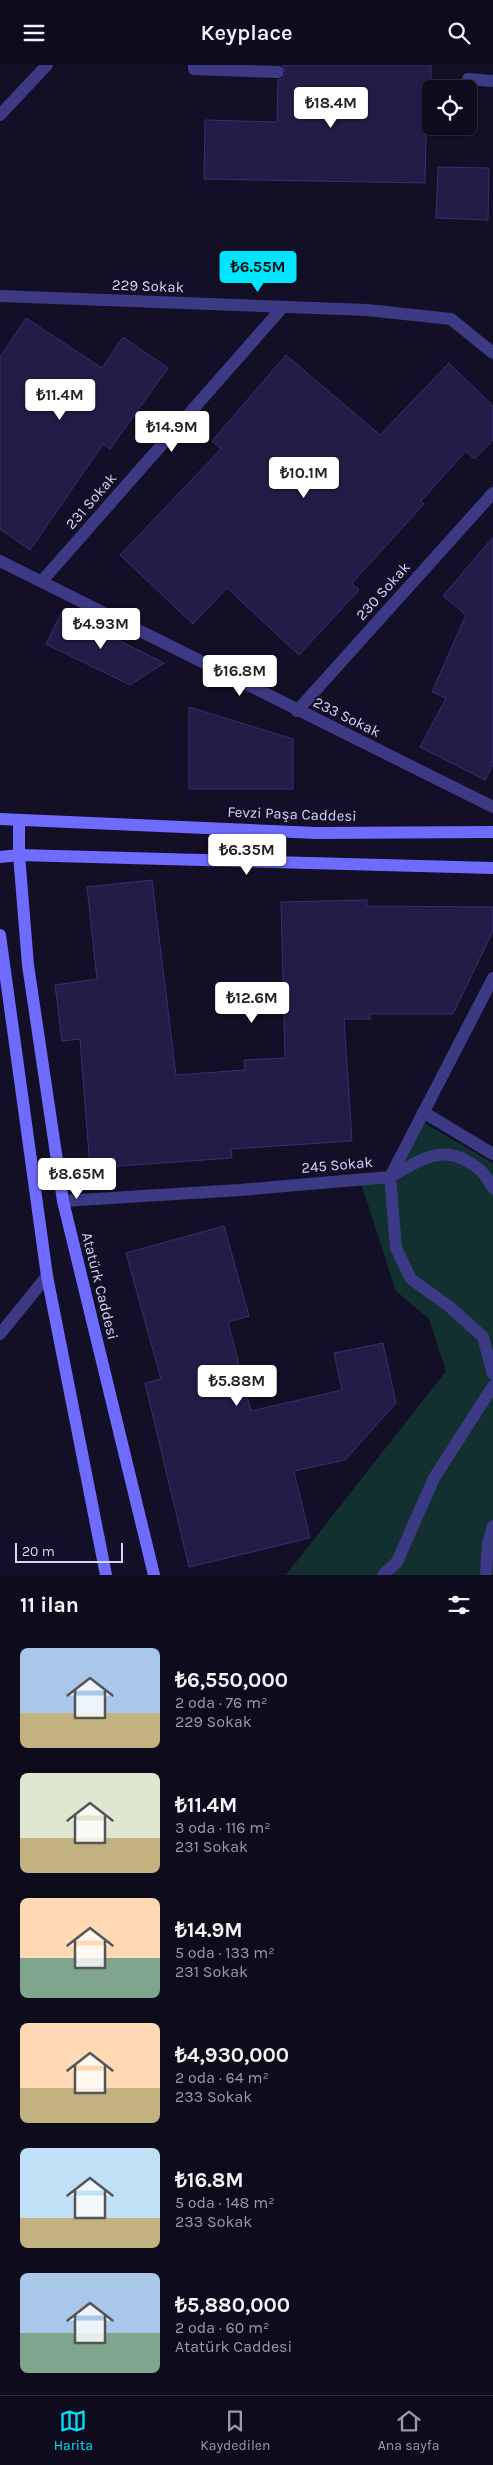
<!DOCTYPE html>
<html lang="tr">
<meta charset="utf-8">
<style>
body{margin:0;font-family:Karla,sans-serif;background:#1c1929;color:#f1f3f6;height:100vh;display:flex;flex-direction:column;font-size:19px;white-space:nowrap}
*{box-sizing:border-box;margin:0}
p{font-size:16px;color:#9b9ba3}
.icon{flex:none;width:28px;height:28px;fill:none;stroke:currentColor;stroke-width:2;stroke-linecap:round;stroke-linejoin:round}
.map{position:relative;height:1510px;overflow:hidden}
.details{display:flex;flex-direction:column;background:#0e0b1c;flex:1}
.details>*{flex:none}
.fabs{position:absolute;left:422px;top:15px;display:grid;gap:10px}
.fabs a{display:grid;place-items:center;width:55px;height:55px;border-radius:8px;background:#0e0b1c;box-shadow:0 1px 4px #0004,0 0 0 1px #2e2b3b;font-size:25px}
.scale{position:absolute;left:15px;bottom:12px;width:108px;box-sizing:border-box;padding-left:5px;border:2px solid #d9d4ff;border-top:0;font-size:14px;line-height:18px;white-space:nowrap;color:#d9d4ff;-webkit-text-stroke:4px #130f26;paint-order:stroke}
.price{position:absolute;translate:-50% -42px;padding:0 11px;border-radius:5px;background:#fff;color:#222;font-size:16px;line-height:32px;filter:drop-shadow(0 1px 2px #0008)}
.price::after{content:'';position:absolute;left:50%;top:30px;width:15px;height:11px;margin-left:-8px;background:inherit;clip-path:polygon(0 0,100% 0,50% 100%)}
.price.active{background:#00e5ff;color:#111}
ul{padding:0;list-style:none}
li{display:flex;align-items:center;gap:15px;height:125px;padding:0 20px}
li span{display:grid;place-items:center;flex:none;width:140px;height:100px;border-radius:8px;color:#555}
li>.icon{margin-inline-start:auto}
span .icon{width:60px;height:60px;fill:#fffc;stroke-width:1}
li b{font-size:21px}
h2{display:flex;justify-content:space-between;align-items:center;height:60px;padding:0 20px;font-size:21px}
header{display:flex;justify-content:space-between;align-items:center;height:65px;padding:0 20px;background:#0e0b1c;font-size:22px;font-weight:600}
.tab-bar{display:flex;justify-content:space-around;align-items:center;height:70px;border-top:1px solid #2e2b3b;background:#0e0b1c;font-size:14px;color:#9b9ba3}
.tab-bar a{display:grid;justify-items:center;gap:2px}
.tab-bar .active{color:#00e5ff}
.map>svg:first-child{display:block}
</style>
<header><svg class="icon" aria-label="menu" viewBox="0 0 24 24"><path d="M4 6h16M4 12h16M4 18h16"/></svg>Keyplace<svg class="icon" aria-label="search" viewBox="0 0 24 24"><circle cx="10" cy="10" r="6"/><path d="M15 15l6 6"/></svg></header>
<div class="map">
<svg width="493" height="1510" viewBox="0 0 493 1510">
<rect width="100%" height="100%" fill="#130f26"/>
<polygon fill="#12302f" points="419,1055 493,1098 493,1510 286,1510 446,1306 429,1254 396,1226 360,1115 390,1112"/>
<g fill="#241b47" stroke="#3b2d73">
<polygon points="282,0 431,0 431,31 427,31 425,118 204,114 205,55 277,57 278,15 282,14 286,8"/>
<polygon points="438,102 489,103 488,155 436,153"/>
<polygon points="26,253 102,303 123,272 168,303 110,384 103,379 30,485 0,464 0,292"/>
<polygon points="286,290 380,370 449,298 493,341 493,375 474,394 466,386 421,436 424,439 352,518 359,525 299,590 227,523 193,559 120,490 221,384 212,376"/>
<polygon points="493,472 493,700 485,715 420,682 446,633 432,627 466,550 443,531"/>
<polygon points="62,547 164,598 130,620 46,579"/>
<polygon points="189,642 293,674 293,724 189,724"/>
<polygon points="152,815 176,1010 245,1005 244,995 285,993 281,837 367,835 367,841 493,842 493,866 453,949 370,949 370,954 344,954 352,1076 231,1084 232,1093 90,1103 80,974 62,976 55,920 97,914 87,822"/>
<polygon points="224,1161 249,1251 228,1257 251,1346 342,1325 334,1288 383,1278 396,1338 345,1395 294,1406 310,1473 189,1502 145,1318 161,1314 126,1188"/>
</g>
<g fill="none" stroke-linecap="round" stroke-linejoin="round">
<g stroke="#3d3a85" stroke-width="12">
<polyline points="194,0 194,4 278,7"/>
<polyline points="468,14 493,16"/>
<polyline points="0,50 47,0"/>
<path d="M493 1123C483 1106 480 1103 463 1094 436 1081 414 1099 390 1112L396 1183 411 1214 450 1242 483 1272 493 1309"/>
<polyline points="383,1510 397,1497 434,1413 493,1321"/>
<polyline points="486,1510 488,1478 493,1461"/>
</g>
<g stroke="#3d3a85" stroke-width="12">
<polyline points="0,231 367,245 451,254 493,288"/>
<polyline points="0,496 493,742"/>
<polyline points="42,516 282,243"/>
<polyline points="297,646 493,428"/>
<polyline points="423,1047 493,1089"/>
<polyline points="63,1136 240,1125 390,1112 493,913"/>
<polyline points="0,1269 47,1211"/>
</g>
<g stroke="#6f6bff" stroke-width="12">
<polyline points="0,754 316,768 493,767"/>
<polyline points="19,756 19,790 28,900 63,1136 154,1510"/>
<polyline points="0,792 19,790 493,803"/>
<polyline points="0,870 47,1211 106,1510"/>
</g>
</g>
<g text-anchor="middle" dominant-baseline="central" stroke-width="4" stroke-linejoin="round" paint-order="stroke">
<g font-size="15" fill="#d9d4ff" stroke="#130f26">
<text transform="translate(148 221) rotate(2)">229 Sokak</text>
<text transform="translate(91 436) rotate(-49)">231 Sokak</text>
<text transform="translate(383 526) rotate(-48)">230 Sokak</text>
<text transform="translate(347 652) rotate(26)">233 Sokak</text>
<text transform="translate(292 749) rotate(2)">Fevzi Paşa Caddesi</text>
<text transform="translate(337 1100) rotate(-5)">245 Sokak</text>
<text transform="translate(100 1221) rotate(76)">Atatürk Caddesi</text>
</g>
</g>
</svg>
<div class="fabs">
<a><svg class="icon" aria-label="locate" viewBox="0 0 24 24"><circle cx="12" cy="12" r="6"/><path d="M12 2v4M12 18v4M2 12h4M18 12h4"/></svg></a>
</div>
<div class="scale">20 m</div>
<b class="price" style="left:331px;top:64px">₺18.4M</b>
<b class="price active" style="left:258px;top:228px">₺6.55M</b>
<b class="price" style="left:60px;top:356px">₺11.4M</b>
<b class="price" style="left:172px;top:388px">₺14.9M</b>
<b class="price" style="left:304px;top:434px">₺10.1M</b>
<b class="price" style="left:101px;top:585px">₺4.93M</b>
<b class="price" style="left:240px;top:632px">₺16.8M</b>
<b class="price" style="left:247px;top:811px">₺6.35M</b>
<b class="price" style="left:252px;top:959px">₺12.6M</b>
<b class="price" style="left:77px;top:1135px">₺8.65M</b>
<b class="price" style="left:237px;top:1342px">₺5.88M</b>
</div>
<section class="details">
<h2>11 ilan<svg class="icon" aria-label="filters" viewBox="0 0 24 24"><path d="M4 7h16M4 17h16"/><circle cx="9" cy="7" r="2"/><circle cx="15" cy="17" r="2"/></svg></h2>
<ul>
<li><span style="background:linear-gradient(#a9c7e8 65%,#c2b280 0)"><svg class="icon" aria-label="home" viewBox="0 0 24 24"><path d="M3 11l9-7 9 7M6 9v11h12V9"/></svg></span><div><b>₺6,550,000</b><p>2 oda · 76 m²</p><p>229 Sokak</p></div></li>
<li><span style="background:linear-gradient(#dfe7d0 65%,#c2b280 0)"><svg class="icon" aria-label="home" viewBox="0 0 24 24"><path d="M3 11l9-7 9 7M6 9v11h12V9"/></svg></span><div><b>₺11.4M</b><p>3 oda · 116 m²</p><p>231 Sokak</p></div></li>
<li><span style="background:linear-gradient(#ffd9b3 60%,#7fa58c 0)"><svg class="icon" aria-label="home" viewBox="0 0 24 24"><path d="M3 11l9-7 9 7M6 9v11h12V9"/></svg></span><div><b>₺14.9M</b><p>5 oda · 133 m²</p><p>231 Sokak</p></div></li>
<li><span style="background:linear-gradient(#ffd9b3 65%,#c2b280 0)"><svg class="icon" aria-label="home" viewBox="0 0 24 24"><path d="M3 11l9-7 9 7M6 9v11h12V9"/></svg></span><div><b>₺4,930,000</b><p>2 oda · 64 m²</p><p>233 Sokak</p></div></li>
<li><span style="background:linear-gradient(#bfe0f5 70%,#c2b280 0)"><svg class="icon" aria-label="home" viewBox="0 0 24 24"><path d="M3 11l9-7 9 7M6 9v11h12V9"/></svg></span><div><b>₺16.8M</b><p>5 oda · 148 m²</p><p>233 Sokak</p></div></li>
<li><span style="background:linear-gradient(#a9c7e8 60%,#7fa58c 0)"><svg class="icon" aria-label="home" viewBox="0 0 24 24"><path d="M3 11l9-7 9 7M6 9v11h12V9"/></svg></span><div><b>₺5,880,000</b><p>2 oda · 60 m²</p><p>Atatürk Caddesi</p></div></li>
</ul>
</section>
<nav class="tab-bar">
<a class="active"><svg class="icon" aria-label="map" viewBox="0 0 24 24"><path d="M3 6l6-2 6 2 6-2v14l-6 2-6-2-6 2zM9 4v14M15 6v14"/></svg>Harita</a>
<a><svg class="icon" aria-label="saved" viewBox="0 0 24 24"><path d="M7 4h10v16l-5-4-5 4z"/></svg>Kaydedilen</a>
<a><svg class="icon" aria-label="home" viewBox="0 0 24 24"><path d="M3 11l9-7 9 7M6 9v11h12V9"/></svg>Ana sayfa</a>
</nav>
